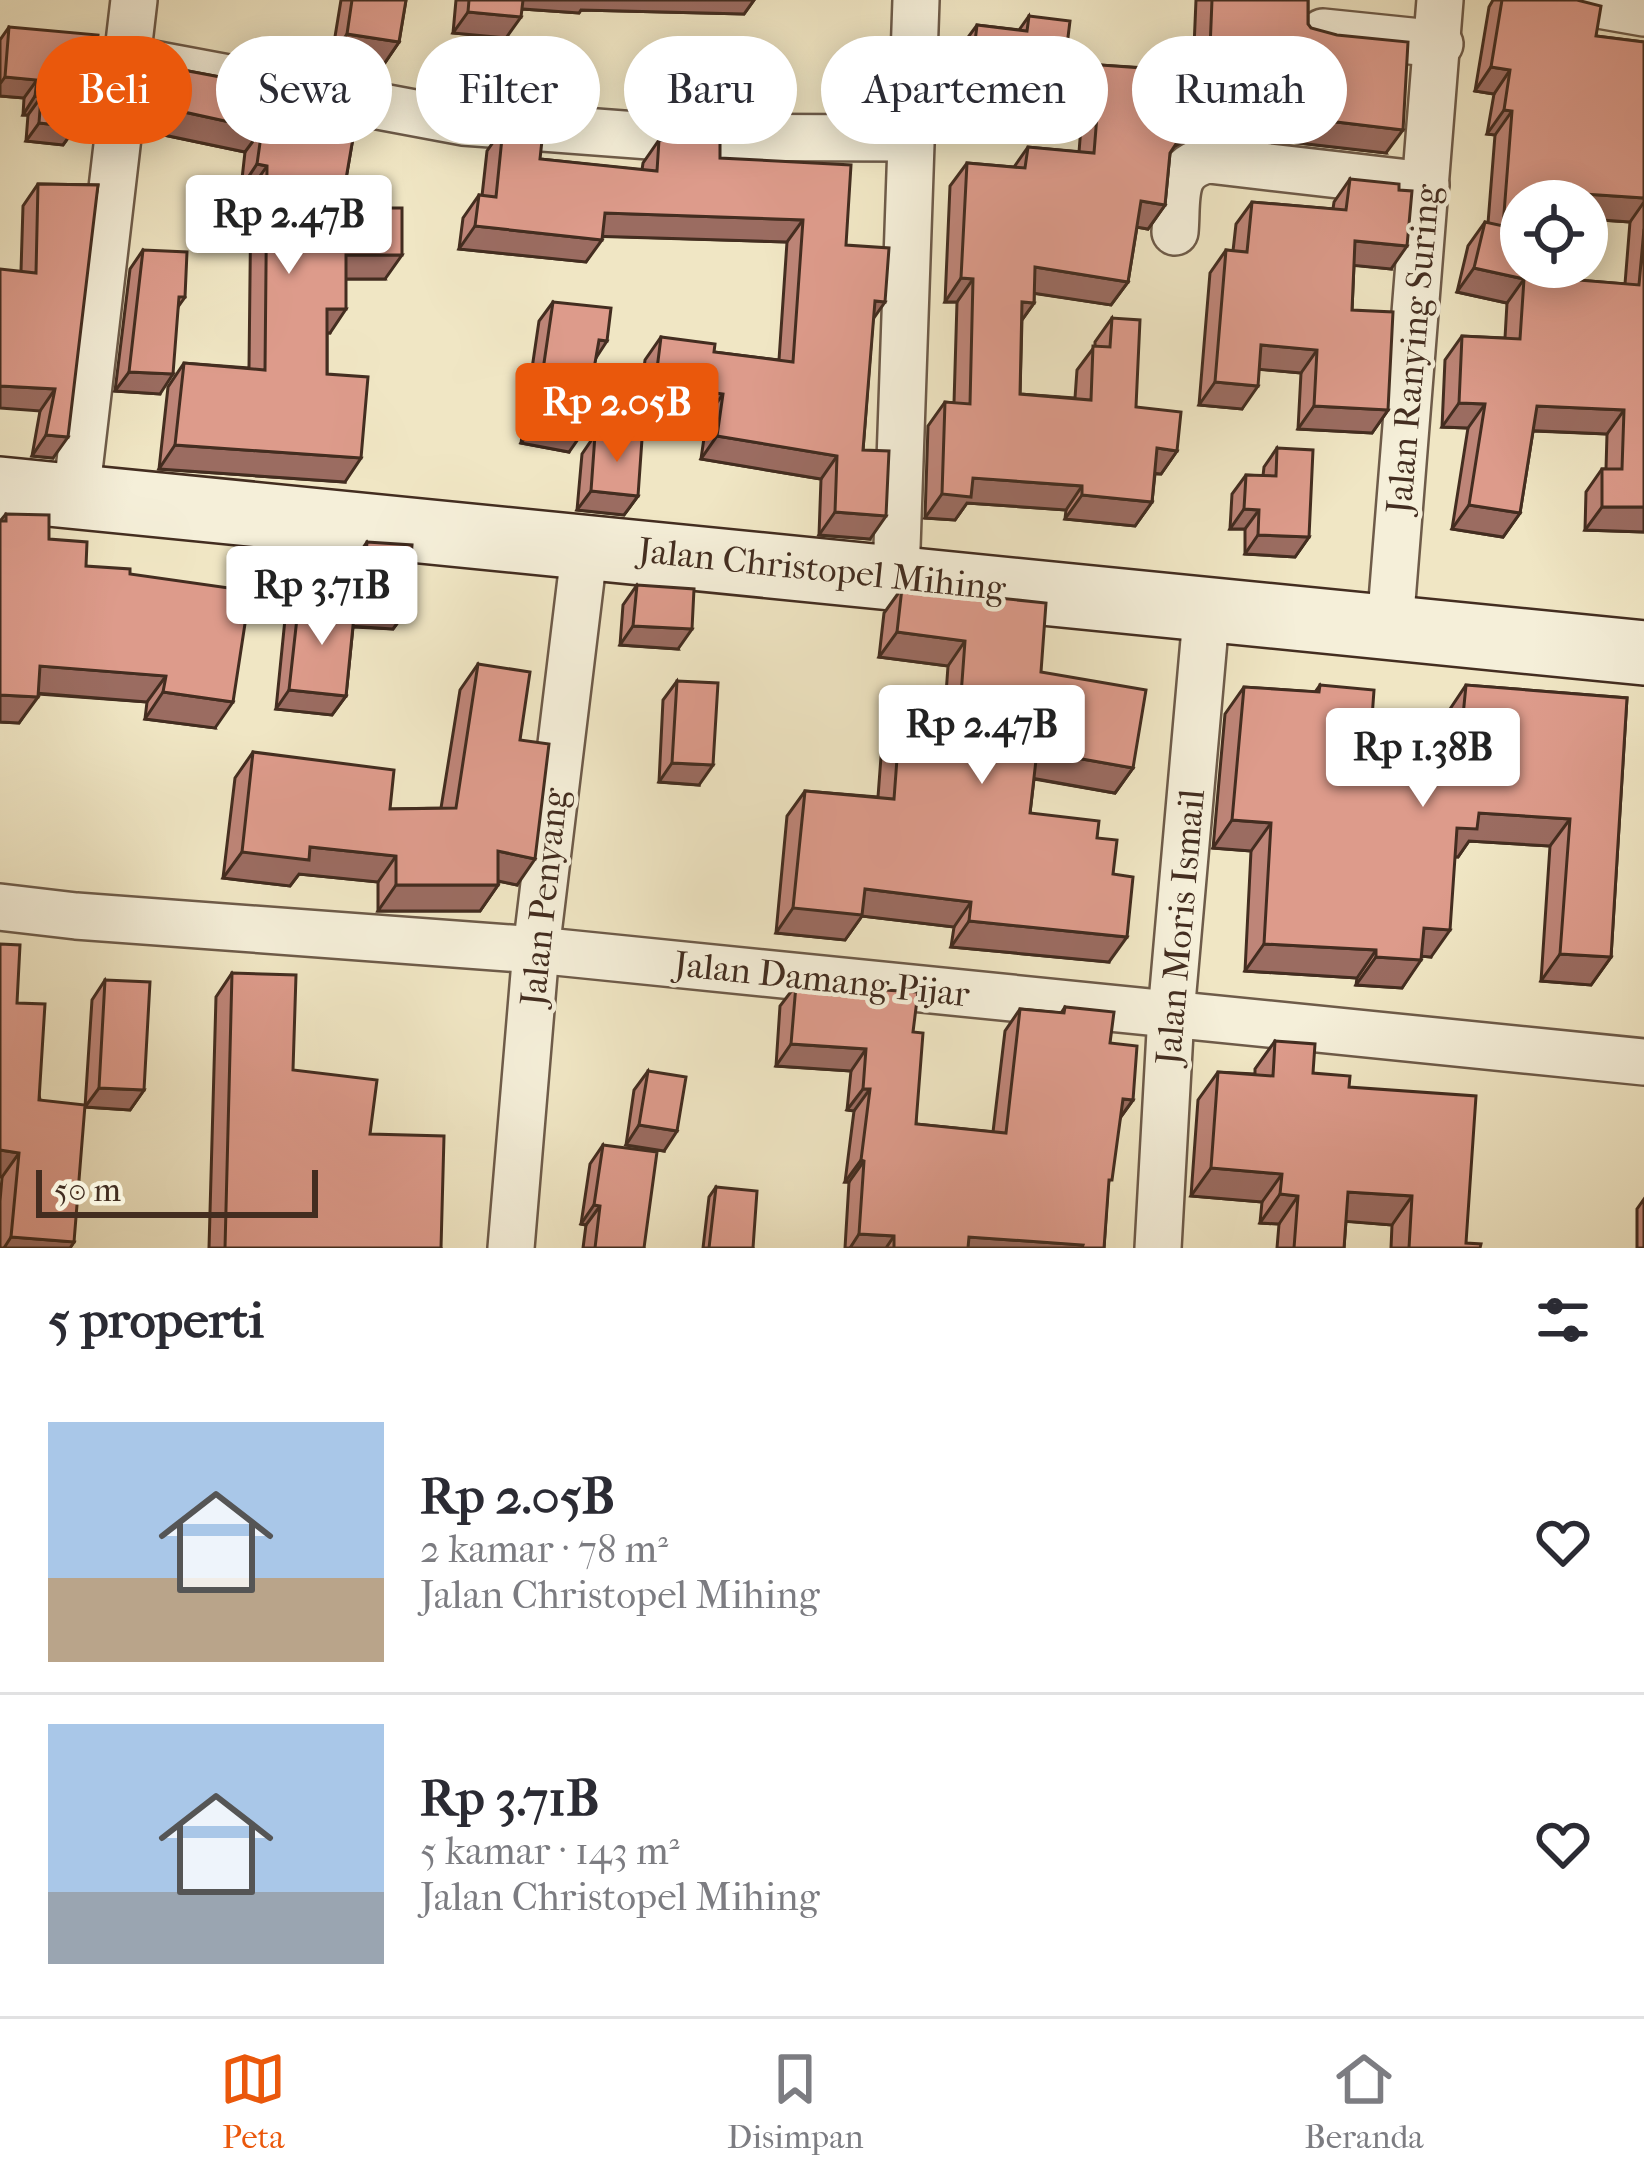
<!DOCTYPE html>
<html lang="id">
<meta charset="utf-8">
<style>
body{margin:0;font-family:"IM FELL French Canon",serif;background:#f7f7f7;color:#2b2b33;height:100vh;display:flex;flex-direction:column;font-size:45px;white-space:nowrap}
*{box-sizing:border-box;margin:0}
p{font-size:39px;color:#7c7c81}
.icon{flex:none;width:66px;height:66px;fill:none;stroke:currentColor;stroke-width:2;stroke-linecap:round;stroke-linejoin:round}
.map{position:relative;height:1248px;overflow:hidden}
.details{display:flex;flex-direction:column;background:#fff;flex:1}
.details>*{flex:none}
.guide{position:absolute;left:36px;top:36px;width:1572px;height:108px;display:flex;gap:24px}
.controls{position:absolute;left:1500px;top:180px;display:grid;gap:24px}
.controls a{display:grid;place-items:center;width:108px;height:108px;border-radius:50%;background:#fff;box-shadow:0 6px 30px #0003;font-size:60px}
.scale{position:absolute;left:36px;bottom:30px;width:282px;box-sizing:border-box;padding-left:12px;border:6px solid #432d20;border-top:0;font-size:33px;line-height:42px;white-space:nowrap;color:#432d20;-webkit-text-stroke:9px #f5efd9;paint-order:stroke}
.price{position:absolute;translate:-50% -102px;padding:0 27px;border-radius:12px;background:#fff;color:#222;font-size:39px;line-height:78px;filter:drop-shadow(0 3px 6px #0008)}
.price::after{content:'';position:absolute;left:50%;top:72px;width:36px;height:27px;margin-left:-18px;background:inherit;clip-path:polygon(0 0,100% 0,50% 100%)}
.price.on{background:#ea580c;color:#fff}
ul{padding:0;list-style:none}
li{display:flex;align-items:center;gap:36px;height:300px;padding:0 48px}
li+li{border-top:3px solid #e1e1e2}
li span{display:grid;place-items:center;flex:none;width:336px;height:240px;border-radius:0px;color:#555}
li>.icon{margin-inline-start:auto}
span .icon{width:144px;height:144px;fill:#fffc;stroke-width:1}
li b{font-size:51px}
h2{display:flex;justify-content:space-between;align-items:center;height:144px;padding:0 48px;font-size:51px}
.chip{padding:0 42px;border-radius:54px;background:#fff;box-shadow:0 6px 30px #0003;font-size:42px;line-height:108px}
.chip.on{background:#ea580c;color:#fff}
.tab-bar{display:flex;justify-content:space-around;align-items:center;height:168px;border-top:3px solid #e1e1e2;background:#fff;font-size:33px;color:#7c7c81}
.tab-bar a{display:grid;justify-items:center;gap:6px}
.tab-bar .on{color:#ea580c}
.map>svg:first-child{display:block}
</style>
<div class="map">
<svg width="1644" height="1248" viewBox="0 0 1644 1248">
<rect width="100%" height="100%" fill="#f0e6c4"/>
<filter id="stains"><feTurbulence type="fractalNoise" baseFrequency=".00167" numOctaves="4"/><feColorMatrix values="0 0 0 0 .2 0 0 0 0 .09 0 0 0 0 .02 0 0 0 .5 -.17"/></filter>
<radialGradient id="worn" r=".72"><stop offset=".6" stop-color="#630" stop-opacity="0"/><stop offset="1" stop-color="#630" stop-opacity=".3"/></radialGradient>
<g fill="none" stroke-linecap="round" stroke-linejoin="round">
<defs>
<g id="street">
<polyline points="1570,0 1644,13"/>
<polyline points="1323,32 1440,44"/>
<polyline points="127,59 463,122 663,137 911,138"/>
<path d="M1175 232C1178 199 1170 167 1209 160L1426 185"/>
<polyline points="76,496 134,0"/>
<polyline points="896,576 916,0"/>
<polyline points="1390,626 1440,0"/>
<polyline points="0,907 76,916 536,950 1644,1062"/>
<polyline points="511,1248 536,950 585,546"/>
<polyline points="1158,1248 1171,1014 1207,606"/>
</g>
<polyline id="secondary" points="0,489 1644,653"/>
</defs>
<use href="#street" stroke="#6e5b49" stroke-width="50"/>
<use href="#secondary" stroke="#432d20" stroke-width="68"/>
<use href="#street" stroke="#f5efd9" stroke-width="45"/>
<use href="#secondary" stroke="#f5efd9" stroke-width="63"/>
</g>
<g fill="#be8578" stroke="#432d20" stroke-width="3" fill-rule="evenodd">
<polygon points="341,0 406,0 399,42 384,64 332,55"/>
<polygon points="456,0 754,0 744,14 581,10 579,13 522,9 506,38 453,33"/>
<polygon points="1196,0 1308,0 1308,24 1386,153 1212,133 1189,138 1174,146 1170,153 1165,205 1148,229 1137,227 1128,282 1111,305 1034,293 1034,303 1022,320 1020,394 1075,398 1077,370 1095,346 1095,342 1112,318 1136,407 1177,451 1161,474 1155,474 1152,502 1135,526 1065,519 1066,510 967,503 955,520 925,518 928,426 945,402 954,403 957,302 945,302 950,186 967,163 1014,167 1028,147 1079,152 1084,89 1101,65 1193,71"/>
<path d="M1493 0H1502L1596 36 1644 42V532L1585 530 1586 492 1602 469H1606L1607 434 1533 431 1520 513 1503 537 1452 529 1468 428 1442 427 1445 360 1462 336 1505 338 1507 303 1457 292 1468 246 1485 222 1488 223 1495 135 1487 134 1494 94 1475 91 1489 7ZM1521 201H1587V219L1630 222 1625 284 1565 279Z"/>
<polygon points="1029,16 1048,106 957,94 963,44 977,25 1019,30"/>
<polygon points="9,27 93,85 78,109 76,127 63,145 26,141 28,115 23,115 24,98 0,96 0,40"/>
<polygon points="167,67 359,103 341,208 385,279 346,279 330,333 327,333 327,374 345,482 159,469 168,387 184,363 249,368 251,189 241,188 245,152 159,134 162,117 148,114 151,91"/>
<polygon points="503,128 540,159 642,170 643,163 659,140 720,158 846,245 873,319 863,450 870,539 819,535 821,479 701,459 707,417 639,408 645,360 661,337 714,352 779,360 787,242 602,236 586,262 459,249 463,218 479,195 482,196 487,151"/>
<polygon points="1350,179 1391,269 1354,265 1352,310 1388,410 1372,433 1298,429 1301,373 1259,369 1242,409 1199,405 1210,273 1226,250 1233,251 1236,224 1252,202 1333,209 1334,202"/>
<polygon points="38,184 98,185 53,458 32,456 40,411 21,271 23,206"/>
<polygon points="143,250 185,297 178,307 160,394 115,391 130,269"/>
<polygon points="553,302 596,357 569,452 521,443 539,321"/>
<polygon points="595,435 638,496 624,515 577,510 582,454"/>
<polygon points="1277,448 1309,537 1295,557 1245,554 1245,529 1230,529 1232,494 1246,475 1263,476 1264,467"/>
<polygon points="6,514 49,539 86,566 130,574 215,728 145,719 147,702 38,694 19,723 0,722 0,521"/>
<polygon points="367,542 407,610 393,629 353,627 346,696 332,715 276,709 285,619 299,600 350,606 353,562"/>
<polygon points="637,585 678,649 620,645 623,605"/>
<polygon points="902,588 1041,672 1133,768 1115,793 1034,779 1030,813 1097,838 1113,874 1109,962 951,947 954,927 862,916 845,940 776,933 787,816 805,791 878,797 883,730 901,705 945,708 948,666 879,657 884,613"/>
<polygon points="478,664 520,740 517,885 498,881 498,885 480,911 378,911 378,882 299,874 290,886 223,878 235,778 253,752 390,809 441,808 460,690"/>
<polygon points="677,681 699,785 659,782 663,700"/>
<polygon points="1320,685 1368,774 1413,778 1416,742 1436,714 1446,715 1466,685 1627,698 1611,957 1591,985 1541,981 1550,846 1469,841 1458,857 1455,857 1431,957 1422,956 1402,988 1356,985 1357,978 1245,971 1251,851 1213,848 1225,714 1244,687 1315,692"/>
<polygon points="232,973 293,1070 370,1134 441,1248 209,1248 216,997"/>
<polygon points="105,980 144,1090 130,1110 85,1107 92,1000"/>
<polygon points="796,985 913,1032 916,1124 993,1132 1005,1031 1020,1009 1061,1013 1065,1007 1110,1043 1133,1100 1120,1118 1108,1186 1104,1248 845,1248 849,1182 845,1182 854,1111 847,1110 851,1071 776,1066 780,1006"/>
<polygon points="17,1003 74,1242 70,1248 0,1248 0,1201"/>
<polygon points="1275,1041 1313,1073 1349,1087 1466,1243 1480,1248 1391,1248 1392,1225 1346,1221 1344,1248 1277,1248 1279,1224 1260,1223 1262,1202 1191,1196 1198,1100 1218,1072 1255,1074 1255,1069"/>
<polygon points="648,1071 664,1151 626,1145 634,1090"/>
<polygon points="603,1145 644,1248 583,1248 586,1225 581,1224 590,1164"/>
<polygon points="716,1187 753,1248 703,1248 709,1197"/>
<polygon points="1644,1199 1644,1248 1637,1248 1637,1209"/>
</g>
<g fill="#9b6c61" stroke="#432d20" stroke-width="3">
<polygon points="515,0 754,0 744,14 581,10 579,13 509,8"/>
<polygon points="468,12 521,17 506,38 453,33"/>
<polygon points="347,34 399,42 384,64 332,55"/>
<polygon points="1491,67 1510,70 1494,94 1475,91"/>
<polygon points="971,75 1062,86 1048,106 957,94"/>
<polygon points="5,77 37,80 24,98 0,96 0,84"/>
<polygon points="85,84 93,85 71,119"/>
<polygon points="164,91 179,93 162,117 148,114"/>
<polygon points="35,96 41,97 28,115 23,115"/>
<polygon points="1229,109 1403,130 1386,153 1212,133 1189,138 1172,148 1189,124 1205,114"/>
<polygon points="175,110 262,129 245,152 159,134"/>
<polygon points="1504,110 1512,111 1495,135 1487,134"/>
<polygon points="39,123 76,127 63,145 26,141"/>
<polygon points="257,164 267,166 251,189 241,188"/>
<polygon points="1585,194 1644,198 1644,202 1630,222 1587,219 1587,201 1580,201"/>
<polygon points="1141,201 1165,205 1148,229 1124,225"/>
<polygon points="605,213 803,220 787,242 589,236"/>
<polygon points="475,226 602,240 586,262 459,249"/>
<polygon points="1355,241 1407,246 1391,269 1339,264"/>
<polygon points="346,255 402,255 385,279 330,279"/>
<polygon points="1035,267 1128,282 1111,305 1019,291"/>
<polygon points="1474,268 1524,279 1507,303 1457,292"/>
<polygon points="961,278 973,279 957,302 945,302"/>
<polygon points="875,301 885,302 869,325"/>
<polygon points="1022,302 1034,303 1017,327"/>
<polygon points="327,309 346,309 330,333 311,332"/>
<polygon points="599,340 607,341 594,361"/>
<polygon points="1261,345 1317,350 1301,373 1245,368"/>
<polygon points="129,372 173,374 160,394 115,391"/>
<polygon points="1215,382 1258,386 1242,409 1199,405"/>
<polygon points="655,385 723,394 707,417 639,408"/>
<polygon points="0,386 55,389 40,411 0,408"/>
<polygon points="1459,403 1485,404 1468,428 1442,427"/>
<polygon points="1314,406 1388,410 1372,433 1298,429"/>
<polygon points="1537,406 1624,410 1607,434 1520,430"/>
<polygon points="535,424 583,432 569,452 521,443"/>
<polygon points="46,435 68,437 53,458 32,456"/>
<polygon points="717,436 837,456 821,479 701,459"/>
<polygon points="175,445 361,458 345,482 159,469"/>
<polygon points="1157,448 1177,451 1161,474 1141,472"/>
<polygon points="973,478 1082,486 1066,510 967,503 955,520 925,518 942,494"/>
<polygon points="591,491 638,496 624,515 577,510"/>
<polygon points="1082,495 1152,502 1135,526 1065,519"/>
<polygon points="1469,505 1520,513 1503,537 1452,529"/>
<polygon points="1602,507 1644,507 1644,532 1585,530"/>
<polygon points="1244,509 1259,510 1245,529 1230,529"/>
<polygon points="835,512 886,516 870,539 819,535"/>
<polygon points="1258,535 1309,537 1295,557 1245,554"/>
<polygon points="362,607 407,610 393,629 348,626"/>
<polygon points="633,626 692,629 678,649 620,645"/>
<polygon points="897,632 965,641 948,666 879,657"/>
<polygon points="40,666 166,676 147,702 22,692"/>
<polygon points="289,690 346,696 332,715 276,709"/>
<polygon points="163,692 233,702 215,728 145,719"/>
<polygon points="0,695 38,697 19,723 0,722"/>
<polygon points="1037,751 1133,768 1115,793 1020,776"/>
<polygon points="672,763 713,765 699,785 659,782"/>
<polygon points="1479,813 1570,819 1550,846 1469,841 1458,857 1438,855 1457,828"/>
<polygon points="1232,820 1271,823 1251,851 1213,848"/>
<polygon points="310,847 396,856 378,882 299,874 290,886 223,878 242,852"/>
<polygon points="498,851 535,859 517,885 480,877"/>
<polygon points="396,885 498,885 480,911 378,911"/>
<polygon points="865,889 971,902 954,927 862,916 845,940 776,933 793,908"/>
<polygon points="969,921 1127,937 1109,962 951,947"/>
<polygon points="1424,928 1450,930 1431,957 1405,955"/>
<polygon points="1264,944 1376,950 1357,978 1245,971"/>
<polygon points="1560,954 1611,957 1591,985 1541,981"/>
<polygon points="1376,957 1421,960 1402,988 1356,985"/>
<polygon points="791,1044 866,1049 851,1071 776,1066"/>
<polygon points="99,1088 144,1090 130,1110 85,1107"/>
<polygon points="863,1089 870,1089 854,1111 847,1110"/>
<polygon points="1123,1099 1133,1100 1117,1122"/>
<polygon points="639,1125 677,1131 664,1151 626,1145"/>
<polygon points="0,1150 19,1153 2,1177 0,1177"/>
<polygon points="861,1160 864,1161 849,1182 845,1182"/>
<polygon points="1211,1168 1282,1174 1262,1202 1191,1196"/>
<polygon points="1348,1192 1412,1196 1392,1225 1328,1220"/>
<polygon points="1280,1194 1298,1196 1279,1224 1260,1223"/>
<polygon points="594,1205 600,1206 586,1225 581,1224"/>
<polygon points="859,1234 894,1236 886,1248 850,1248"/>
<polygon points="11,1237 74,1242 70,1248 4,1248"/>
<polygon points="969,1237 1083,1245 1081,1248 961,1248"/>
</g>
<g fill="#dd9b8b" stroke="#432d20" stroke-width="3">
<polygon points="352,0 406,0 399,42 347,34"/>
<polygon points="469,0 523,0 521,17 468,12"/>
<polygon points="1212,0 1308,0 1308,24 1311,28 1337,35 1408,42 1403,130 1229,109 1205,114 1189,124 1170,153 1165,205 1141,201 1128,282 1035,267 1034,303 1022,302 1020,394 1091,400 1093,346 1110,347 1112,318 1140,320 1136,407 1181,412 1177,451 1157,448 1152,502 1082,495 1082,486 973,478 971,497 942,494 945,402 970,404 973,279 961,278 967,163 1025,168 1028,147 1094,153 1101,65 1209,73"/>
<polygon points="1502,0 1577,0 1601,6 1596,36 1644,42 1644,198 1585,194 1583,201 1521,201 1521,267 1568,267 1565,279 1639,285 1644,229 1644,507 1602,507 1602,469 1622,469 1624,410 1537,406 1520,513 1469,505 1485,404 1459,403 1462,336 1520,339 1524,279 1474,268 1485,222 1503,226 1512,111 1504,110 1510,70 1491,67"/>
<polygon points="1029,16 1070,21 1062,86 971,75 977,25 1027,31"/>
<polygon points="9,27 98,35 93,85 85,84 84,101 79,100 76,127 39,123 41,97 35,96 37,80 5,77"/>
<polygon points="167,67 359,103 341,208 402,208 402,255 346,255 346,309 327,309 327,374 368,377 361,458 175,445 184,363 265,370 267,166 257,164 262,129 175,110 179,93 164,91"/>
<polygon points="503,128 543,131 540,159 657,171 659,140 720,141 720,158 851,165 846,245 889,248 885,302 875,301 863,450 889,451 886,516 835,512 837,456 717,436 723,394 655,385 661,337 715,344 714,352 793,362 803,220 605,213 602,240 475,226 479,195 496,197"/>
<polygon points="1350,179 1399,184 1399,190 1412,191 1407,246 1355,241 1352,310 1393,312 1388,410 1314,406 1317,350 1261,345 1258,386 1215,382 1226,250 1247,252 1252,202 1346,210"/>
<polygon points="38,184 98,185 68,437 46,435 55,389 0,386 0,269 36,273"/>
<polygon points="143,250 187,252 185,297 179,297 173,374 129,372"/>
<polygon points="553,302 611,308 607,341 599,340 583,432 535,424"/>
<polygon points="595,435 642,439 638,496 591,491"/>
<polygon points="1277,448 1313,450 1309,537 1258,535 1259,510 1244,509 1246,475 1276,476"/>
<polygon points="6,514 49,515 49,539 87,542 86,566 130,569 130,574 250,591 233,702 163,692 166,676 40,666 38,697 0,695 0,521 6,521"/>
<polygon points="367,542 412,545 407,610 362,607"/>
<polygon points="637,585 694,589 692,629 633,626"/>
<polygon points="902,588 1046,603 1041,672 1146,690 1133,768 1037,751 1030,813 1099,821 1097,838 1117,840 1113,874 1133,877 1127,937 969,921 971,902 865,889 862,915 793,908 805,791 894,799 901,705 960,709 965,641 897,632"/>
<polygon points="299,600 355,606 346,696 289,690"/>
<polygon points="478,664 530,672 520,740 549,744 535,859 498,851 498,885 396,885 396,856 310,847 309,860 242,852 253,752 394,770 390,809 456,808"/>
<polygon points="677,681 718,683 713,765 672,763"/>
<polygon points="1320,685 1374,690 1368,774 1430,779 1436,714 1463,716 1466,685 1627,698 1611,957 1560,954 1570,819 1479,813 1477,829 1457,828 1450,930 1424,928 1421,960 1376,957 1376,950 1264,944 1271,823 1232,820 1244,687 1319,692"/>
<polygon points="0,944 20,945 17,1003 45,1004 39,1100 85,1105 74,1242 11,1237 19,1153 0,1150"/>
<polygon points="232,973 296,975 293,1070 377,1080 370,1134 444,1136 441,1248 225,1248"/>
<polygon points="105,980 150,982 144,1090 99,1088"/>
<polygon points="796,985 918,992 913,1032 923,1033 916,1124 1006,1133 1020,1009 1064,1013 1065,1007 1114,1012 1110,1043 1137,1046 1133,1100 1123,1099 1112,1180 1109,1180 1104,1248 1082,1248 1083,1245 969,1237 968,1248 894,1248 894,1236 859,1234 864,1161 861,1160 870,1089 863,1089 866,1049 791,1044"/>
<polygon points="1275,1041 1315,1044 1313,1073 1350,1076 1349,1087 1476,1096 1466,1243 1481,1244 1480,1248 1409,1248 1412,1196 1348,1192 1344,1248 1294,1248 1298,1196 1280,1194 1282,1174 1211,1168 1218,1072 1273,1076"/>
<polygon points="648,1071 686,1077 677,1131 639,1125"/>
<polygon points="603,1145 657,1152 644,1248 595,1248 600,1206 594,1205"/>
<polygon points="716,1187 757,1191 753,1248 709,1248"/>
</g>
<g text-anchor="middle" dominant-baseline="central" stroke-width="9" stroke-linejoin="round" paint-order="stroke">
<g font-size="36" fill="#432d20" stroke="#f5efd9">
<text transform="translate(1413 349) rotate(-85)">Jalan Ranying Suring</text>
<text transform="translate(822 569) rotate(6)">Jalan Christopel Mihing</text>
<text transform="translate(544 897) rotate(-84)">Jalan Penyang</text>
<text transform="translate(1180 927) rotate(-85)">Jalan Moris Ismail</text>
<text transform="translate(822 979) rotate(6)">Jalan Damang Pijar</text>
</g>
</g>
<rect width="100%" height="100%" filter="url(#stains)"/>
<rect width="100%" height="100%" fill="url(#worn)"/>
</svg>
<div class="controls">
<a><svg class="icon" aria-label="locate" viewBox="0 0 24 24"><circle cx="12" cy="12" r="6"/><path d="M12 2v4M12 18v4M2 12h4M18 12h4"/></svg></a>
</div>
<div class="scale">50 m</div>
<b class="price" style="left:289px;top:277px">Rp 2.47B</b>
<b class="price on" style="left:617px;top:465px">Rp 2.05B</b>
<b class="price" style="left:322px;top:648px">Rp 3.71B</b>
<b class="price" style="left:982px;top:787px">Rp 2.47B</b>
<b class="price" style="left:1423px;top:810px">Rp 1.38B</b>
<div class="guide">
<a class="chip on">Beli</a>
<a class="chip">Sewa</a>
<a class="chip">Filter</a>
<a class="chip">Baru</a>
<a class="chip">Apartemen</a>
<a class="chip">Rumah</a>
</div>
</div>
<section class="details">
<h2>5 properti<svg class="icon" aria-label="filters" viewBox="0 0 24 24"><path d="M4 7h16M4 17h16"/><circle cx="9" cy="7" r="2"/><circle cx="15" cy="17" r="2"/></svg></h2>
<ul>
<li><span style="background:linear-gradient(#a9c7e8 65%,#b9a48a 0)"><svg class="icon" aria-label="home" viewBox="0 0 24 24"><path d="M3 11l9-7 9 7M6 9v11h12V9"/></svg></span><div><b>Rp 2.05B</b><p>2 kamar · 78 m²</p><p>Jalan Christopel Mihing</p></div><svg class="icon" aria-label="heart" viewBox="0 0 24 24"><path d="M12 20l-8-8c-3-5 5-10 8-4 3-6 11-1 8 4z"/></svg></li>
<li><span style="background:linear-gradient(#a9c7e8 70%,#9aa5b1 0)"><svg class="icon" aria-label="home" viewBox="0 0 24 24"><path d="M3 11l9-7 9 7M6 9v11h12V9"/></svg></span><div><b>Rp 3.71B</b><p>5 kamar · 143 m²</p><p>Jalan Christopel Mihing</p></div><svg class="icon" aria-label="heart" viewBox="0 0 24 24"><path d="M12 20l-8-8c-3-5 5-10 8-4 3-6 11-1 8 4z"/></svg></li>
</ul>
</section>
<nav class="tab-bar">
<a class="on"><svg class="icon" aria-label="map" viewBox="0 0 24 24"><path d="M3 6l6-2 6 2 6-2v14l-6 2-6-2-6 2zM9 4v14M15 6v14"/></svg>Peta</a>
<a><svg class="icon" aria-label="saved" viewBox="0 0 24 24"><path d="M7 4h10v16l-5-4-5 4z"/></svg>Disimpan</a>
<a><svg class="icon" aria-label="home" viewBox="0 0 24 24"><path d="M3 11l9-7 9 7M6 9v11h12V9"/></svg>Beranda</a>
</nav>
